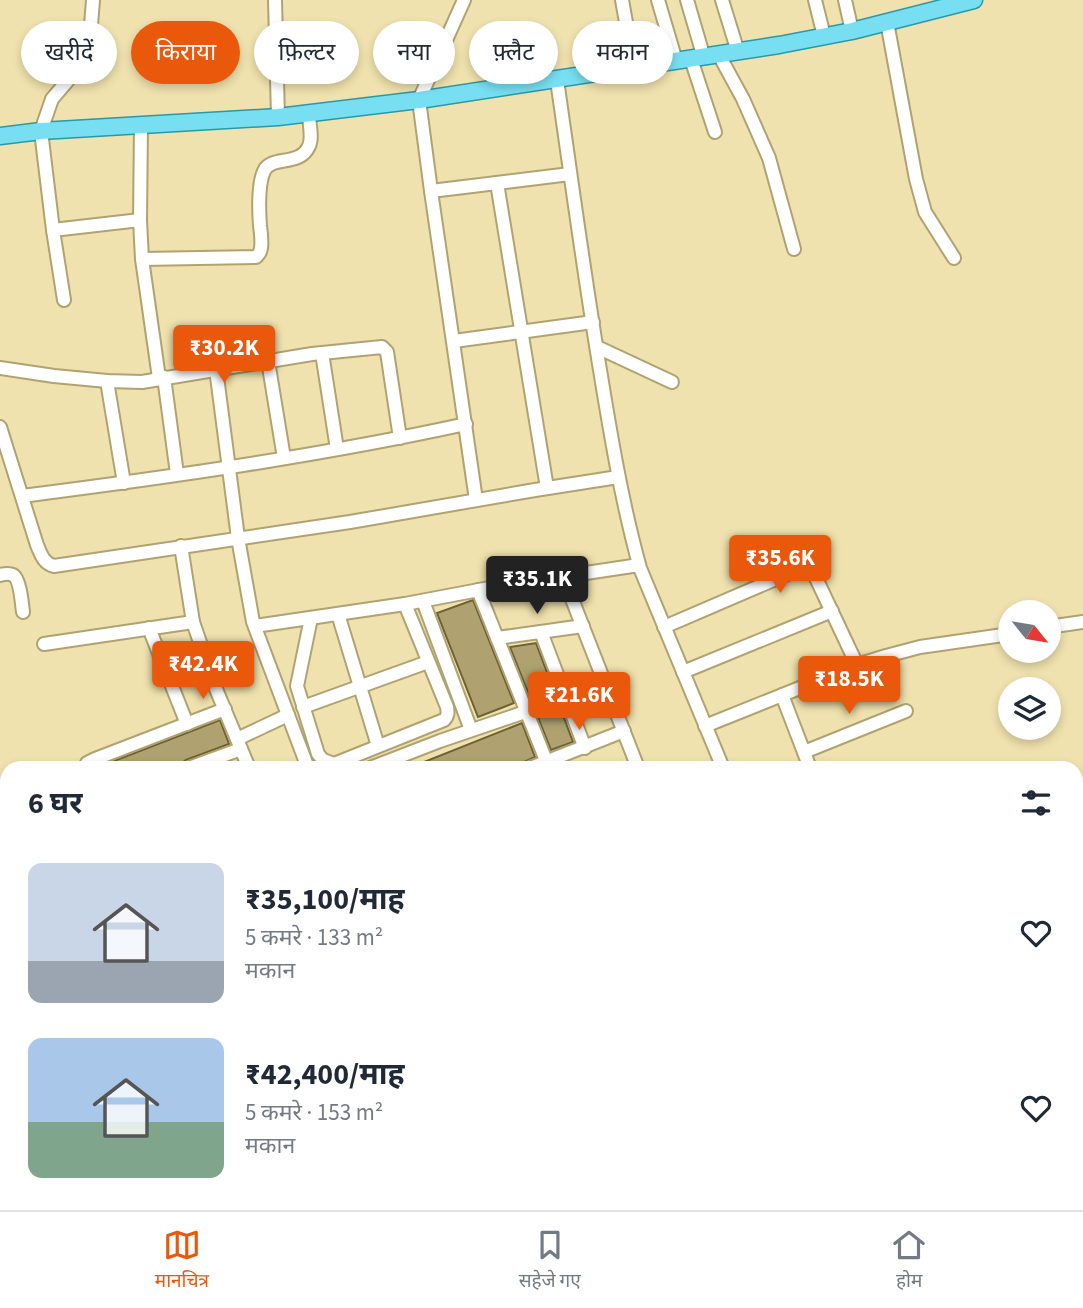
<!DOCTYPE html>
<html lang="hi">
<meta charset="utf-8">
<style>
body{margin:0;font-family:"Source Sans 3","Noto Sans Devanagari",sans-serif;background:#f2f2f3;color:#1f2937;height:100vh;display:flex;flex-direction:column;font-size:26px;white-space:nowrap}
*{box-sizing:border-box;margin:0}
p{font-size:23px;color:#747a83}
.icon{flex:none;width:38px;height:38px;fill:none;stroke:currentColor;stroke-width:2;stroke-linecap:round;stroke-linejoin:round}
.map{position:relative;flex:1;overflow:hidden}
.details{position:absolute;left:0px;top:761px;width:1083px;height:450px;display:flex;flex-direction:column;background:#fff;border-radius:21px 21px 0 0;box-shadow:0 4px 10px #0003}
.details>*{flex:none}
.top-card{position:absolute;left:21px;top:21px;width:700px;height:63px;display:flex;gap:14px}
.needle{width:46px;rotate:120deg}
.fabs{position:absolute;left:998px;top:600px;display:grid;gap:14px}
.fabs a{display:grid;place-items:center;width:63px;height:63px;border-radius:50%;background:#fff;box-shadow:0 4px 10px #0003;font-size:35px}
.price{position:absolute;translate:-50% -60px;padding:0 16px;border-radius:7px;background:#ea580c;color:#fff;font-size:23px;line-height:46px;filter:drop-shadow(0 2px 4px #0008)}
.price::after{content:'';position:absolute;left:50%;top:42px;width:21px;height:16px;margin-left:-10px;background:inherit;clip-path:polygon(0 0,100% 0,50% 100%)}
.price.on{background:#222;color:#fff}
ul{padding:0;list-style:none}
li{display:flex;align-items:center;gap:21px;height:175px;padding:0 28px}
li span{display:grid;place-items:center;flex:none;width:196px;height:140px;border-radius:14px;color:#555}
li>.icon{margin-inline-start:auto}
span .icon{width:84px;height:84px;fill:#fffc;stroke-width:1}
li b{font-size:30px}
h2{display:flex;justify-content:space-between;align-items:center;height:84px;padding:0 28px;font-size:30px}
.pill{padding:0 24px;border-radius:32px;background:#fff;box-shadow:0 4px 10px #0003;font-size:24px;line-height:63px}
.pill.on{background:#ea580c;color:#fff}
.menu{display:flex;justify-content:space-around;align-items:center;height:98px;border-top:2px solid #e0e1e3;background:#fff;font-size:19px;color:#747a83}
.menu a{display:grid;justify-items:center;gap:4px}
.menu .on{color:#ea580c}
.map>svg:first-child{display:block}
</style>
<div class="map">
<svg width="1083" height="1210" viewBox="0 0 1083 1210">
<rect width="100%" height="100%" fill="#f0e2ae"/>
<g fill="#afa270" stroke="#6e6131" stroke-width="2">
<polygon points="473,600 514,703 478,717 437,613"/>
<polygon points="536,643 573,742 551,750 510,647"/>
<polygon points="220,720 229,744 186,760 182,763 180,768 96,768"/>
<polygon points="522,723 535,757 524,762 521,768 409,768"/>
</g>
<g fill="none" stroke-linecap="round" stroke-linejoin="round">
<defs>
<g id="minor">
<polyline points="275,0 278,117"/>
<polyline points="464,0 419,100 431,191 476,500"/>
<polyline points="622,0 634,67"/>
<polyline points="658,0 676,61"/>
<polyline points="687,0 704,58"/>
<polyline points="722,0 738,52"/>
<polyline points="815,0 824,36"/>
<polyline points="845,0 852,31"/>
<polyline points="887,22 916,179 925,212 954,258"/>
<polyline points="719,55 743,99 769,158 794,249"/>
<polyline points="691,59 715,132"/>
<path d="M557 80C571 177 584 274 600 370 611 437 622 503 640 568L723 768"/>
<polyline points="141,125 140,220 142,259 159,378"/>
<polyline points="497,183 547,488"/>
<polyline points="431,191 570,174"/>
<polyline points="53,230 140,220"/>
<path d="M142 259 256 257C259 254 260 253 261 248 262 241 261 233 260 226 259 212 258 184 264 171 271 155 300 167 309 146 313 138 309 123 309 114"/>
<polyline points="64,300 53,230 41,131 52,99 75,72 85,55 90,38 93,0"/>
<polyline points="454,341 593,322"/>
<polyline points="597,347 672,382"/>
<polyline points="322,353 337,449"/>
<polyline points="268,361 284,458"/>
<polyline points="0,368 54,376 107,381 142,382 312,354 382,347 387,352 400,438"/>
<polyline points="216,369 238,538 253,622 308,768"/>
<polyline points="164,377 177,474"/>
<polyline points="107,381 124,483"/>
<path d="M0 427 37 545C41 554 43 563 54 566L350 522 535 490 618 477"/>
<path d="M22 496C170 477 319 456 466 424"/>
<path d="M0 575C4 574 9 573 13 575 20 579 22 604 23 612"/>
<polyline points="563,576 638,768"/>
<polyline points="478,590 549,768"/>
<polyline points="423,601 471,730"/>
<polyline points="338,614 378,746"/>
<path d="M311 618 297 686 318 754 323 760 334 764 444 720C448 716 448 713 447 707L405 604"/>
<polyline points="193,622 216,689 249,768"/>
<polyline points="255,626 405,604 500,586 639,565"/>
<path d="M664 627 799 569C809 565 812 569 816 578L857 665"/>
<polyline points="1048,627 1083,622"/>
<polyline points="149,628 187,724"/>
<polyline points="541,632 585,748"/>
<polyline points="497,638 583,626"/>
<polyline points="44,644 193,622 181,546"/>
<polyline points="683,672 832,611"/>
<polyline points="782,695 810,768"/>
<polyline points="303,707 428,662"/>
<polyline points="705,726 857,665 886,656 920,647 1010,634"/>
<polyline points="237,739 288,715"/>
<polyline points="804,752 906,711"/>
<polyline points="85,768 87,763 95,759 225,709"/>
<polyline points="189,768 241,749"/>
<polyline points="370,768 440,741 525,712"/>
<polyline points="530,768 624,731"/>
<polyline points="0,908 7,905"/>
<polyline points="1076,989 1083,1005"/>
<polyline points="1076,1043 1083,1041"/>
<polyline points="228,1204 231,1210"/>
<polyline points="674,1204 677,1210"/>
<polyline points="646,1210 662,1204"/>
</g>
<polyline id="major" points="0,136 41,131 278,117 419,100 779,45 852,31 974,0"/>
</defs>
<use href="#minor" stroke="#b0a371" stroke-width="16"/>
<use href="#major" stroke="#2a98a5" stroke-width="19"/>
<use href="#minor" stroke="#fff" stroke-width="12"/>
<use href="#major" stroke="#78dff2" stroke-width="16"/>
</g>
</svg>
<div class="fabs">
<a><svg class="needle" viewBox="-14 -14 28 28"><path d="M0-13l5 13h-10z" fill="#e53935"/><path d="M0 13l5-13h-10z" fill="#747a83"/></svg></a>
<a><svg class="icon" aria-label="layers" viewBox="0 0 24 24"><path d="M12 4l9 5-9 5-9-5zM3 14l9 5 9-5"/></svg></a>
</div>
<b class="price" style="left:224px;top:385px">₹30.2K</b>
<b class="price" style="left:780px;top:595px">₹35.6K</b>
<b class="price on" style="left:537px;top:616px">₹35.1K</b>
<b class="price" style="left:203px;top:701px">₹42.4K</b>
<b class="price" style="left:849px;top:716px">₹18.5K</b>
<b class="price" style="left:579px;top:732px">₹21.6K</b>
<div class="top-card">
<a class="pill">खरीदें</a>
<a class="pill on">किराया</a>
<a class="pill">फ़िल्टर</a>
<a class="pill">नया</a>
<a class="pill">फ़्लैट</a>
<a class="pill">मकान</a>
</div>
<section class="details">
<h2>6 घर<svg class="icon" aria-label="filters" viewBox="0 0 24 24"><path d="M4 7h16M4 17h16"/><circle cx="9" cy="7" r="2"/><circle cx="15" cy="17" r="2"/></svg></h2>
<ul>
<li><span style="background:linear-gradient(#c9d6e8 70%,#9aa5b1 0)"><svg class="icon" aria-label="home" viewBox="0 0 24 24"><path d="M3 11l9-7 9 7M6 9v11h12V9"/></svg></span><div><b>₹35,100/माह</b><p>5 कमरे · 133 m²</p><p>मकान</p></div><svg class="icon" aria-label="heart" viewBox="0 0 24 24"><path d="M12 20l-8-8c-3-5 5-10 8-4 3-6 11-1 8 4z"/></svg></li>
<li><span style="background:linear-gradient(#a9c7e8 60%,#7fa58c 0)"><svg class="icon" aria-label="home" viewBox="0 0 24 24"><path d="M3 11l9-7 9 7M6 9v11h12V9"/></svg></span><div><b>₹42,400/माह</b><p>5 कमरे · 153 m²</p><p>मकान</p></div><svg class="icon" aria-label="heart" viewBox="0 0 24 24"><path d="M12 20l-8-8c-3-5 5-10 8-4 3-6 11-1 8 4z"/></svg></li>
</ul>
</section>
</div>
<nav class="menu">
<a class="on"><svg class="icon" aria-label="map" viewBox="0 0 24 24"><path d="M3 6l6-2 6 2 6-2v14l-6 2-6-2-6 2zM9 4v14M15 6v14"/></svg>मानचित्र</a>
<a><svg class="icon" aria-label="saved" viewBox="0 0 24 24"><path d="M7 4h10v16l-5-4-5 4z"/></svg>सहेजे गए</a>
<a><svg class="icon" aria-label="home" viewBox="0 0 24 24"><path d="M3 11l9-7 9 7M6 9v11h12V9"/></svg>होम</a>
</nav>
